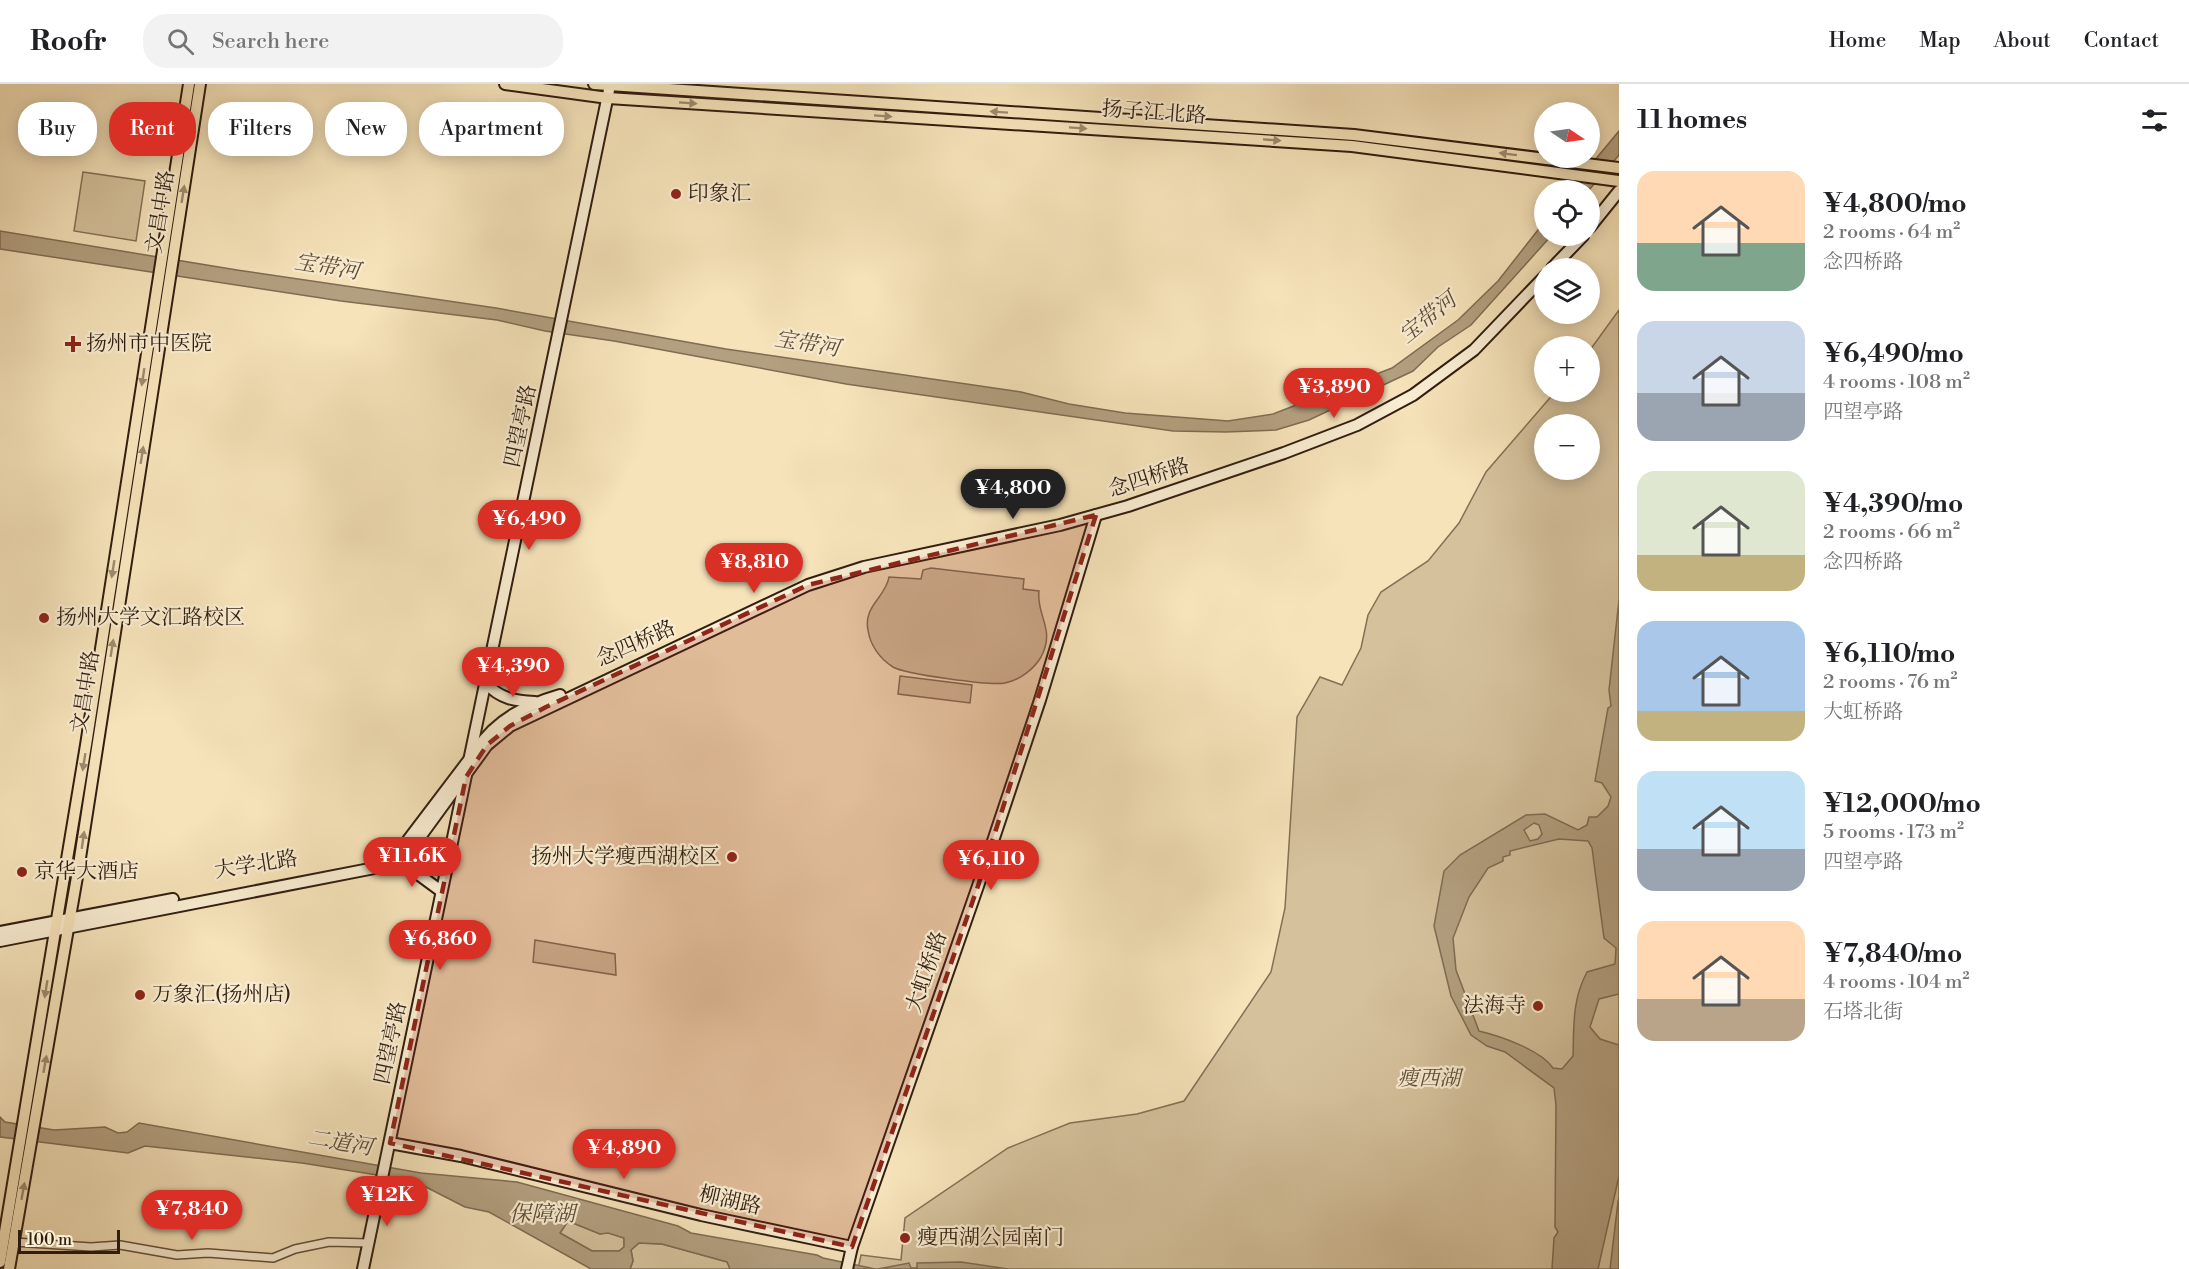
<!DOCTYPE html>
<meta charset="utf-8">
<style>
body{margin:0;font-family:"Libre Bodoni","Noto Serif SC",serif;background:#f2f2f2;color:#202124;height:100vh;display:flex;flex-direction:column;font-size:22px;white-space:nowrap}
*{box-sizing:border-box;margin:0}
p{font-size:20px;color:#757577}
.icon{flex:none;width:33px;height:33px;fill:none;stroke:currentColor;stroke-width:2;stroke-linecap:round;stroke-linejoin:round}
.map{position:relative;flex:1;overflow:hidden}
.details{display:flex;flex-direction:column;background:#fff;width:570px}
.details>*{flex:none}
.top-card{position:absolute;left:18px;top:18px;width:570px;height:54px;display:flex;gap:12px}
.needle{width:39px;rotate:103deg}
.fabs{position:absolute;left:1534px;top:18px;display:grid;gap:12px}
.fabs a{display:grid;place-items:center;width:66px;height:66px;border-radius:50%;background:#fff;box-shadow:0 3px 15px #0003;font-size:30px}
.scale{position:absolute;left:18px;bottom:15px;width:102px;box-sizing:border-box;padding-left:6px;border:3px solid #311e10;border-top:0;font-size:16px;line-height:21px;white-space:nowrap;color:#311e10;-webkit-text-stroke:4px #f9edd2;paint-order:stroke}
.price{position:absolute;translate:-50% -51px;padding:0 14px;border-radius:21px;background:#d93025;color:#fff;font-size:20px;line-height:39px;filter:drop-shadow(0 2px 3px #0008)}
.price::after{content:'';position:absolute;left:50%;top:36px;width:18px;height:14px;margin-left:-9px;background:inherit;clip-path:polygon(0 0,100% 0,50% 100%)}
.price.active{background:#222;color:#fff}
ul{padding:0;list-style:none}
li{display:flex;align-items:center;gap:18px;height:150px;padding:0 18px}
li span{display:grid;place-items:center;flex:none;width:168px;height:120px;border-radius:18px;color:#555}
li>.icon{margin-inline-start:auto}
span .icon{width:72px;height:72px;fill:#fffc;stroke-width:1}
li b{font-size:26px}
h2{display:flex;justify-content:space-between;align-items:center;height:72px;padding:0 18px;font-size:26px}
.tag{padding:0 21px;border-radius:24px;background:#fff;box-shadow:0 3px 15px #0003;font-size:21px;line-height:54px}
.tag.active{background:#d93025;color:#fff}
header{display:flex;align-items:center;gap:36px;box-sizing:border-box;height:84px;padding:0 30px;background:#fff;border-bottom:2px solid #e0e0e0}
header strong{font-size:28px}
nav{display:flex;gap:33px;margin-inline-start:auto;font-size:21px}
.search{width:420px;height:54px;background:#f2f2f2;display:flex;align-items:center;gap:15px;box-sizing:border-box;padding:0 21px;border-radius:24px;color:#757577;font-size:22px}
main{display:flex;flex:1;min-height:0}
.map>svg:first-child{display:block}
</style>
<header>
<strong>Roofr</strong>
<div class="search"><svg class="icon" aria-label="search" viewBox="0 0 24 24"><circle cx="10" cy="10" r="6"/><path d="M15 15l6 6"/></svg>Search here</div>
<nav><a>Home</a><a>Map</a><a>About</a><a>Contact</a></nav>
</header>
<main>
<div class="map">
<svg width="1619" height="1185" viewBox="0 0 1619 1185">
<rect width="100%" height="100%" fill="#f6e3ba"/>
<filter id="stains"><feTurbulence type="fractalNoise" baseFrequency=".00333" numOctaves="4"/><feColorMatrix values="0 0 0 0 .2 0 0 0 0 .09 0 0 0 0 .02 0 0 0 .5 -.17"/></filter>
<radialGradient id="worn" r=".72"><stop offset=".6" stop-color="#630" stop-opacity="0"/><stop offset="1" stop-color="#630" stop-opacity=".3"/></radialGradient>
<g fill="#d5c29d" stroke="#837056" stroke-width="1.5" fill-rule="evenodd">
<polygon points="83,88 145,97 136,157 74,147"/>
<path d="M1619 226V1185H858L861 1171 901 1176 905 1134 1008 1064 1070 1039 1137 1030 1184 1017 1271 888 1285 824 1297 633 1320 593 1342 601 1361 564 1368 531 1381 508 1428 477 1459 439 1486 388 1555 308H1590V266ZM1545 340H1590V386H1545Z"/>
<path d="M931 484 1024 495 1023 505 1039 507C1036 532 1056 545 1041 573 1034 585 1020 596 1005 599 992 602 904 590 893 583 880 575 870 561 868 546 863 522 886 513 889 493L921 495 923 486Z"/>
<polygon points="900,592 972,601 970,619 898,610"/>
<polygon points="535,856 615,870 616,891 533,878"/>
<polygon points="568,1137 600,1150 608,1148 624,1154 624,1163 619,1167 592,1167 560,1149"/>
<polygon points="639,1159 662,1160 728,1178 730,1185 630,1185 633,1177 631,1166"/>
</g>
<g fill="#b3a080" stroke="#7f6c53" stroke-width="1.5" fill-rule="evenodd">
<polygon points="1619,47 1619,71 1589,106 1570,106"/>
<polygon points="1545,137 1545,152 1551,152 1471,241 1438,263 1413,287 1309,336 1276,346 1226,348 1173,347 846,300 614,257 545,247 497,236 341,217 0,165 0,147 237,186 496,224 726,265 1021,308 1069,320 1125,329 1228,337 1273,330 1392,284 1458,236 1498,197"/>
<path d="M1619 516V910L1599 915 1590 943 1600 955 1619 961V1092L1598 1185H1552L1554 1154 1558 1148 1555 1143 1556 1021 1554 1004 1505 968 1487 962 1471 951 1451 912 1434 842 1444 787 1460 771 1526 731 1545 730 1578 746 1587 741 1589 733H1597L1608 722 1611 713 1602 699 1595 697 1608 624 1611 622 1609 606ZM1534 739 1539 741 1542 750 1538 755 1530 757 1524 746ZM1559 755 1588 757 1592 764 1604 854 1616 864 1615 880 1587 888C1572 916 1574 942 1573 972L1562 985 1553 984C1541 966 1500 952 1479 947L1456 886 1453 854 1469 813 1488 784 1503 777V773L1510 771V767Z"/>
<path d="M0 1033 5 1038 54 1046 105 1043 118 1049 127 1048 139 1039 421 1089 517 1098 678 1142 691 1149 817 1171 823 1174 875 1185H730L727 1178 662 1160 639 1159 631 1166 633 1177 630 1185H591L489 1128 465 1123 422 1101 402 1095 302 1079 145 1062 128 1069 0 1053ZM568 1137 600 1150 608 1149 624 1154V1163L619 1167H592L560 1149Z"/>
<polygon points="1619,1114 1619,1185 1610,1185 1618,1118"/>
<polygon points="961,1178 1008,1185 878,1185 909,1179 911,1184 917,1184 917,1179"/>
</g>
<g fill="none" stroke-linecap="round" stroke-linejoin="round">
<defs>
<polyline id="street" points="14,1158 91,1163 120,1161 177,1171 208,1169 273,1174 295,1165 329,1158 369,1159"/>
<g id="secondary">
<polyline points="1590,143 1619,107"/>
<polyline points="1552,184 1583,152"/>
<path d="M487 600C500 615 516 617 535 618"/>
<path d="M477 665C497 635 526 621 560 611"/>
<polyline points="386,775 402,764 468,677"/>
<polyline points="390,781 407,782 441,807"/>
<polyline points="0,848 173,815"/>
<polyline points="0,857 390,781 407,771 487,661 510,642 808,501 864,483 1060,441 1128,422 1284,369 1357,341 1413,311 1474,266 1545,192"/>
<polyline points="390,1059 461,1072 701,1131 852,1163"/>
<polyline points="363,1185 609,6"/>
<polyline points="847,1185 852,1163 978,802 1040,616 1096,431"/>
</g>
<g id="primary">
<polyline points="505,0 608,14 1352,62 1619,97"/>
<polyline points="594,0 1354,51 1619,84"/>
<polyline points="0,1178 86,661 189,0"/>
<polyline points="9,1185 78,787 200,0"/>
</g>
</defs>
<use href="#street" stroke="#624f3a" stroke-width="10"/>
<use href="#secondary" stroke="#311e10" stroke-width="14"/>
<use href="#primary" stroke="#311e10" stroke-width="14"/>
<use href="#street" stroke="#f9edd2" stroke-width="7"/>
<use href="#secondary" stroke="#f9edd2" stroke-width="10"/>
<use href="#primary" stroke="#f6e3ba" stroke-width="10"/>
</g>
<defs><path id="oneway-solid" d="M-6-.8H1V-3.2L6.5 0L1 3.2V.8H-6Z" transform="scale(1.5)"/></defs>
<g fill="#9d8a6e">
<use href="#oneway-solid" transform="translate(688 19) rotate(4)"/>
<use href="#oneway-solid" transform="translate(999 28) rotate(-176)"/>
<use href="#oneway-solid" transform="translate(883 32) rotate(4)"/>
<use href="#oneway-solid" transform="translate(1078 44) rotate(4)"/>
<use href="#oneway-solid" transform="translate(1272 56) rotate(4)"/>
<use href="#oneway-solid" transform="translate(1508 70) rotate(-173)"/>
<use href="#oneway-solid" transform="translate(183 110) rotate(-81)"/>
<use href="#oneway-solid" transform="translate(143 293) rotate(99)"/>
<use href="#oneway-solid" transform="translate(142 371) rotate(-81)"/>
<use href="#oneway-solid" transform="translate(113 485) rotate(99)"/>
<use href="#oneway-solid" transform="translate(112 564) rotate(-81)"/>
<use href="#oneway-solid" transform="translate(84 678) rotate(99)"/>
<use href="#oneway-solid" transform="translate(83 756) rotate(-82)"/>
<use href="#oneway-solid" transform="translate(46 905) rotate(99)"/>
<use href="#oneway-solid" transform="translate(45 980) rotate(-80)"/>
<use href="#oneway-solid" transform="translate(23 1107) rotate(-80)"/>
</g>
<path fill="#8f2418" fill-opacity="0.2" stroke="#8f2418" stroke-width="4.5" stroke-dasharray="12 8" stroke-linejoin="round" d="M1096 431 978 802 852 1163 390 1059 466 693 487 661 510 642 546 623 808 501Z"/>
<g fill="#8f2418" stroke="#f9edd2" stroke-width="2">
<circle cx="676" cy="110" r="6"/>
<path d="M70 251h6v6h6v6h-6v6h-6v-6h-6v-6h6z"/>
<circle cx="44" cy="534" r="6"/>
<circle cx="732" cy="773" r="6"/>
<circle cx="22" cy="788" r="6"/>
<circle cx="140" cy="911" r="6"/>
<circle cx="1538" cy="922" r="6"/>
<circle cx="905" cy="1154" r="6"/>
</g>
<g text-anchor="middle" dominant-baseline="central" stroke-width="4.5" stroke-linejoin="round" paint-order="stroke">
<g font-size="21" fill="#311e10" stroke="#f9edd2">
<text transform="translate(1154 29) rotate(4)">扬子江北路</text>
<text transform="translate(161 128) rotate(-81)">文昌中路</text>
<text transform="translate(521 342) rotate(-78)">四望亭路</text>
<text transform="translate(1149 394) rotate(-18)">念四桥路</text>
<text transform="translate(636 560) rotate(-24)">念四桥路</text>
<text transform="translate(86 608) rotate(-81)">文昌中路</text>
<text transform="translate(256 781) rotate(-9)">大学北路</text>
<text transform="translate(927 888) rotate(-71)">大虹桥路</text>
<text transform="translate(391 959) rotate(-78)">四望亭路</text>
<text transform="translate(730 1117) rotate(13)">柳湖路</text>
</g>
<g font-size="21" fill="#311e10" stroke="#f9edd2" text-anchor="start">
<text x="688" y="110">印象汇</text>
<text x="86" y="260">扬州市中医院</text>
<text x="56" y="534">扬州大学文汇路校区</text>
<text x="720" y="773" text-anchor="end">扬州大学瘦西湖校区</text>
<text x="34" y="788">京华大酒店</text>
<text x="152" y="911">万象汇(扬州店)</text>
<text x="1526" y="922" text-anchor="end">法海寺</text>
<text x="917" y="1154">瘦西湖公园南门</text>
</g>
<g font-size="21" font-style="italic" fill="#624f3a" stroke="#f9edd2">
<text x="1429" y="995">瘦西湖</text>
</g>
<g font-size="22" font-style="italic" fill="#5e4c37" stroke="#f9edd2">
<text transform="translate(327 183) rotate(9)">宝带河</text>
<text transform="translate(1428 234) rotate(-39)">宝带河</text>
<text transform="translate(807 260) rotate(9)">宝带河</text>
<text transform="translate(340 1059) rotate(9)">二道河</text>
<text x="542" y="1130">保障湖</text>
</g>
</g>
<rect width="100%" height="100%" filter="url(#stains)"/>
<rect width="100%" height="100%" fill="url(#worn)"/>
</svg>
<div class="fabs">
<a><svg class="needle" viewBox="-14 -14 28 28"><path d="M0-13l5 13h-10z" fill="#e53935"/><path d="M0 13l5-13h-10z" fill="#757577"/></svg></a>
<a><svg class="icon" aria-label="locate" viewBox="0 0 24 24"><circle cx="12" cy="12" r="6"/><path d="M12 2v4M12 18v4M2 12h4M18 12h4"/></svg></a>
<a><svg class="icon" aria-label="layers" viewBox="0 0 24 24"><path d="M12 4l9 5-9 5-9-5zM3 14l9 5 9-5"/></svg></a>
<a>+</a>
<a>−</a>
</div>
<div class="scale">100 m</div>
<b class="price" style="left:1334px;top:335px">¥3,890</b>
<b class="price active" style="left:1013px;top:436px">¥4,800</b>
<b class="price" style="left:529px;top:467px">¥6,490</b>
<b class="price" style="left:754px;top:510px">¥8,810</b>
<b class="price" style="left:513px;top:614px">¥4,390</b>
<b class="price" style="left:412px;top:804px">¥11.6K</b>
<b class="price" style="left:991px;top:807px">¥6,110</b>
<b class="price" style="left:440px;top:887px">¥6,860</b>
<b class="price" style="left:624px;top:1096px">¥4,890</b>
<b class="price" style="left:387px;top:1143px">¥12K</b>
<b class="price" style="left:192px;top:1157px">¥7,840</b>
<div class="top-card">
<a class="tag">Buy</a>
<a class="tag active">Rent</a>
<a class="tag">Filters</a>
<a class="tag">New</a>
<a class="tag">Apartment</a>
</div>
</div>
<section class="details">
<h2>11 homes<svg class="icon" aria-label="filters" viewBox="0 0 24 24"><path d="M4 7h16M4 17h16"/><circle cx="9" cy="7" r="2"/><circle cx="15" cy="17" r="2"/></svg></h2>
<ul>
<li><span style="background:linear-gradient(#ffd9b3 60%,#7fa58c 0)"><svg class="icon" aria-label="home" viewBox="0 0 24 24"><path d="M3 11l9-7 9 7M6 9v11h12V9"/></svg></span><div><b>¥4,800/mo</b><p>2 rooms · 64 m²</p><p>念四桥路</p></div></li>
<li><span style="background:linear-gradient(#c9d6e8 60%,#9aa5b1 0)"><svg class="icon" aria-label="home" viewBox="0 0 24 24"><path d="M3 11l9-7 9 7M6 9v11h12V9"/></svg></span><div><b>¥6,490/mo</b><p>4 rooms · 108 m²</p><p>四望亭路</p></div></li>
<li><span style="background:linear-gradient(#dfe7d0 70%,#c2b280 0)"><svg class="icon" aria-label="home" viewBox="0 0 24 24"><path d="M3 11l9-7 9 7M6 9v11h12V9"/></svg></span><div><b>¥4,390/mo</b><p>2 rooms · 66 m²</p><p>念四桥路</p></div></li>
<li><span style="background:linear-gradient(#a9c7e8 75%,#c2b280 0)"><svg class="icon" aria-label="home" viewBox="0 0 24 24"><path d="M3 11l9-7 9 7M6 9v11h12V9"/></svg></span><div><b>¥6,110/mo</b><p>2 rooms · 76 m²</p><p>大虹桥路</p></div></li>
<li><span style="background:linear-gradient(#bfe0f5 65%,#9aa5b1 0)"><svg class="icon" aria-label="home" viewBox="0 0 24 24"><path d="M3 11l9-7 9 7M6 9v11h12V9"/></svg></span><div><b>¥12,000/mo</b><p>5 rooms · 173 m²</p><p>四望亭路</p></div></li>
<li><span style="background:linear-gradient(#ffd9b3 65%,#b9a48a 0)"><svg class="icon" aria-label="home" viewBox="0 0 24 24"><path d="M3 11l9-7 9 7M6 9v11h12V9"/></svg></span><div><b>¥7,840/mo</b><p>4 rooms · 104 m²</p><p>石塔北街</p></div></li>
</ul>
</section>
</main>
